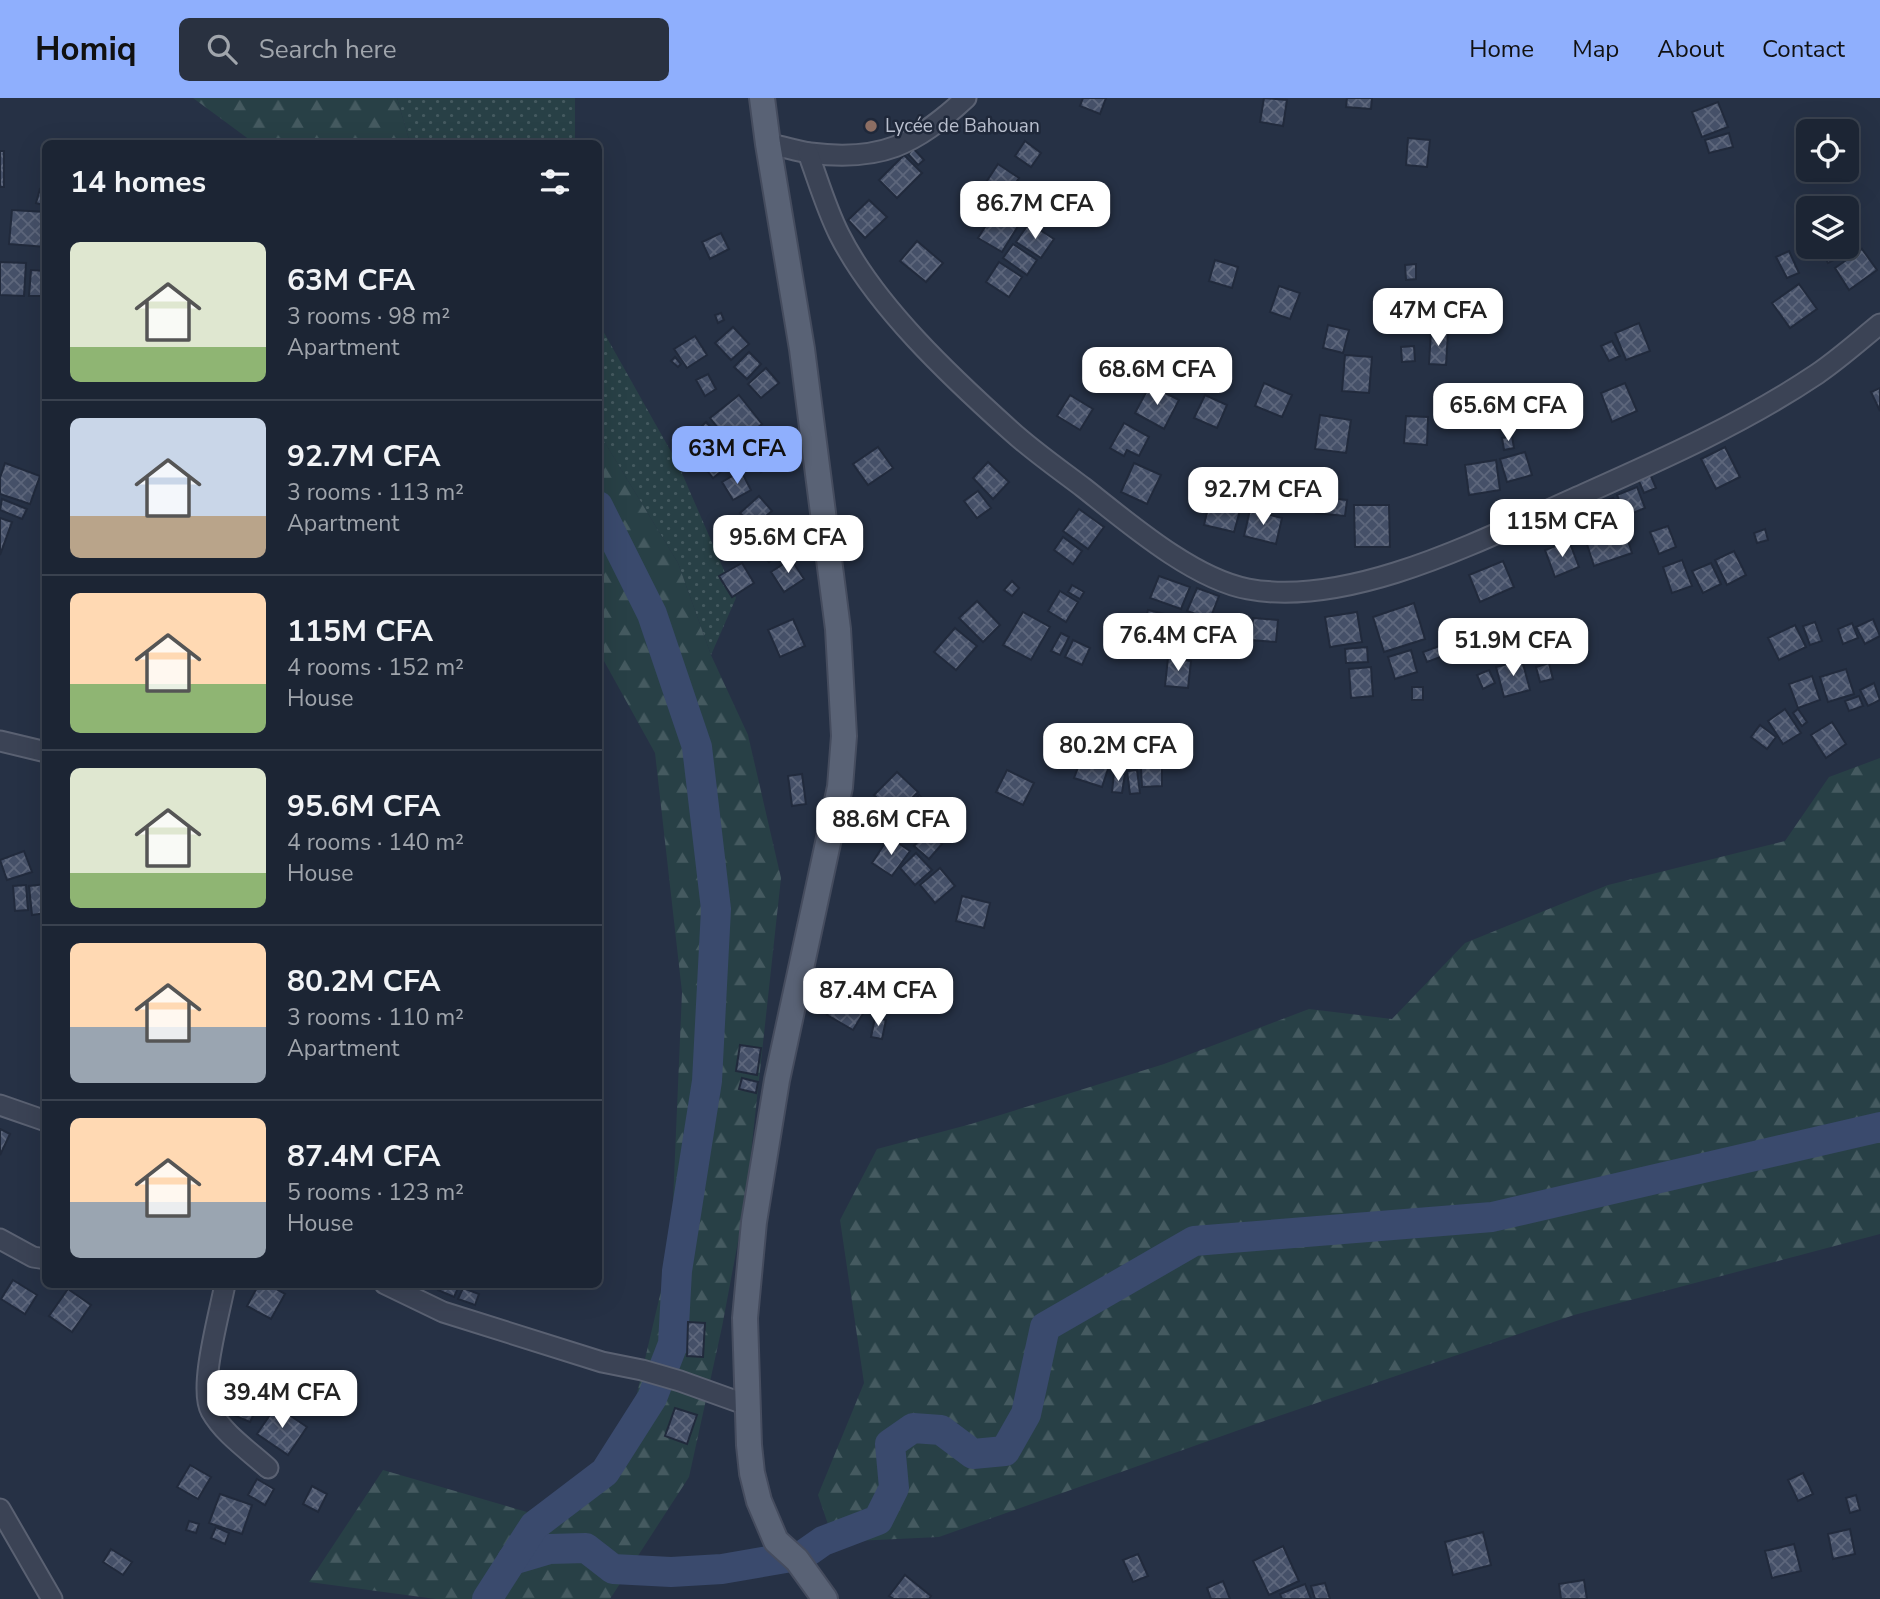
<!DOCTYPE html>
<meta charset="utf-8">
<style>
body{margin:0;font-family:"Nunito Sans",sans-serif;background:#293140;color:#f1f3f6;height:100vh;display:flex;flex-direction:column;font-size:26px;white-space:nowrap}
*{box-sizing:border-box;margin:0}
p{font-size:23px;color:#a0a5ac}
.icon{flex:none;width:38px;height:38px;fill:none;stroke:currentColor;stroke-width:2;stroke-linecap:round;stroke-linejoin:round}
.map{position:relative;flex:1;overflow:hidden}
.sheet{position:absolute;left:42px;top:42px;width:560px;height:1148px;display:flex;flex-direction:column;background:#1c2534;border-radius:10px;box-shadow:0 7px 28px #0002,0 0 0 2px #3a424f}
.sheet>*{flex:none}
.buttons{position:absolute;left:1796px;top:21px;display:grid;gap:14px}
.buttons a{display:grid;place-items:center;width:63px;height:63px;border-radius:10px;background:#1c2534;box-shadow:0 7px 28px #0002,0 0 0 2px #3a424f;font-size:35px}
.price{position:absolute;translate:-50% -60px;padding:0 16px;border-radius:14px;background:#fff;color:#222;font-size:23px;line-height:46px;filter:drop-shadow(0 2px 4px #0008)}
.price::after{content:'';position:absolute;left:50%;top:42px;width:21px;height:16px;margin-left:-10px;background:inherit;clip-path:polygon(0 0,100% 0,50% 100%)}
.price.active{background:#8faffd;color:#111}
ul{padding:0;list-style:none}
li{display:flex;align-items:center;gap:21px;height:175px;padding:0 28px}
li+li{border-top:2px solid #3a424f}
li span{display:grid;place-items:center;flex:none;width:196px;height:140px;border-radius:10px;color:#555}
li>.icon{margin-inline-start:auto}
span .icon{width:84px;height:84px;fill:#fffc;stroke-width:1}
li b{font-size:30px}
h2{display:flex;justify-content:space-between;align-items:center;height:84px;padding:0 28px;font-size:30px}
header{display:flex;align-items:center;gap:42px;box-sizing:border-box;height:98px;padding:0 35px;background:#8faffd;color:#111}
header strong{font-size:33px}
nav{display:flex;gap:38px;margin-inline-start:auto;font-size:24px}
.search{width:490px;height:63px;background:#293140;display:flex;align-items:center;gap:18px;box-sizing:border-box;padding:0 24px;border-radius:10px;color:#a0a5ac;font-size:26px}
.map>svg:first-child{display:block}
</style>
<header>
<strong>Homiq</strong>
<div class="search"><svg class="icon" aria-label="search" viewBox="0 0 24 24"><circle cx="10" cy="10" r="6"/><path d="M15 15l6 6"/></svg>Search here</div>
<nav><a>Home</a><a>Map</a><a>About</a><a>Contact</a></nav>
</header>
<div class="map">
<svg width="1880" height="1501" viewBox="0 0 1880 1501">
<defs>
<pattern id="grass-dots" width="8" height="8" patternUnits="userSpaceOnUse" patternTransform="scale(1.75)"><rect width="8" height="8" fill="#284046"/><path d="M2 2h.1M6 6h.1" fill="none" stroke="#455a60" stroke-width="1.8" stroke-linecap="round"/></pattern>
<pattern id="forest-firs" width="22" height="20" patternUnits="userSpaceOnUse" patternTransform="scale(1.75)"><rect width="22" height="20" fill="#284046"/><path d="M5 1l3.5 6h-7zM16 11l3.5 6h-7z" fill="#455a60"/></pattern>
<pattern id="building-cross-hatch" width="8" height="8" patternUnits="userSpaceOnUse" patternTransform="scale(1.75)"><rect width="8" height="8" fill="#455068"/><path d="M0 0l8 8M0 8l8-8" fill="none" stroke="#5e677c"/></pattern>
</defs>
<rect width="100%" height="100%" fill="#263145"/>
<g fill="url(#grass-dots)">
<polygon points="397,0 575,0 575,45 410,45"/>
<polygon points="598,224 678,366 736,500 711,557 678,465 599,335"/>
</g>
<g fill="url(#forest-firs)">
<polygon points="193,0 397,0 410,45 254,45"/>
<polygon points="599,335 678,465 711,557 748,637 781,780 746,1101 722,1229 689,1379 610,1501 436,1501 309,1484 383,1372 527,1414 623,1355 671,1150 682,894 655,655 599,554"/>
<polygon points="1880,660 1880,1136 1574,1217 1267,1322 939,1439 834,1444 818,1397 864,1285 840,1122 877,1051 971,1026 1164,966 1309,911 1392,921 1465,845 1608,787 1785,743 1829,679"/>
</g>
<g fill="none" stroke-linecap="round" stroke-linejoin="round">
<g stroke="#3a4a6d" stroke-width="30">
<polyline points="512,1462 549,1451 586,1450 613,1471 671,1474 722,1471 803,1457 823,1443 878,1422 894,1390 890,1346 913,1330 941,1332 973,1356 1005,1353 1026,1316 1045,1229 1194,1143 1492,1119 1880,1029"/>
<polyline points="487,1501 534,1428 605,1374 652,1300 673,1246 677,1173 707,983 716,811 697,649 652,516 598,408"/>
</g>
</g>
<g fill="url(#building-cross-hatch)" stroke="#212a3c" stroke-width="2">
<polygon points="1083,0 1106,0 1100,16 1080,8"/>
<polygon points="1264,0 1287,2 1283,28 1260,24"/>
<polygon points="1347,0 1372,0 1371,11 1346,9"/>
<polygon points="1718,4 1728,29 1702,39 1692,14"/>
<polygon points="1729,35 1733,49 1709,55 1705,42"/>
<polygon points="1408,40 1430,42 1427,69 1406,67"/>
<polygon points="1025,43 1041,55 1031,69 1015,58"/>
<polygon points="913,50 924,62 918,67 908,56"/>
<rect x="0" y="53" width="4" height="36"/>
<polygon points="904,57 922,75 897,100 879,82"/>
<polygon points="998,66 1019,80 1006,100 985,86"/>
<polygon points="1085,89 1105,100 1090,126 1070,115"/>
<polygon points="40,91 46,92 46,108 36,105"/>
<polygon points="869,102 887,119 865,140 848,122"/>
<polygon points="997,110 1020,125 1002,154 978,140"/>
<polygon points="12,112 46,114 46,149 9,146"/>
<polygon points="1029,125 1054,141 1041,160 1016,144"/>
<polygon points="721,135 729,151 710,161 702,144"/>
<polygon points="1847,136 1855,151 1828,165 1820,150 1846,149"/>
<polygon points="917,143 943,165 926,184 900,163"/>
<polygon points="1013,146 1037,162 1027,177 1003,160"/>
<polygon points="1862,151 1877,172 1849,192 1835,170"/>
<polygon points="1789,153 1799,175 1787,180 1776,159"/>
<polygon points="1215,162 1238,169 1232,190 1209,183"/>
<polygon points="0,164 26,165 24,198 0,197"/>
<polygon points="999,164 1022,179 1009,199 986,184"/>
<polygon points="1416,166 1416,181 1406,182 1405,167"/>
<polygon points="31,172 45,173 44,198 29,198"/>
<polygon points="1799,186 1817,211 1790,230 1772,205"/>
<polygon points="1279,188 1300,195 1290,221 1270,214"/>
<polygon points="1386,206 1412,208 1410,231 1385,229"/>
<polygon points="721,215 724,222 718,225 715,217"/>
<polygon points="1639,225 1650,253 1626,262 1615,235"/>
<polygon points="1328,227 1349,232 1343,255 1323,250"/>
<polygon points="733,229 749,246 731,262 715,245"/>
<polygon points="1431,233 1448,234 1446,267 1429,266"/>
<polygon points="695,238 707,257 687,270 674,251"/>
<polygon points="1612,243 1620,258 1609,263 1601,248"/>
<polygon points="1414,248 1415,263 1402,264 1401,249"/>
<polygon points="749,254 761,266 747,281 734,269"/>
<polygon points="1345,257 1372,259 1369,295 1342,293"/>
<polygon points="675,259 681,266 678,269 671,263"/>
<polygon points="766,270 779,285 761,300 748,286"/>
<polygon points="708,276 716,291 705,298 696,282"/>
<polygon points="1264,285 1292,297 1282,319 1255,308"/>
<polygon points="1625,285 1637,313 1612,324 1601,295"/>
<polygon points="1150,287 1179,302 1164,331 1135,315"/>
<polygon points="1880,290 1880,313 1871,294"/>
<polygon points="739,297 762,326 733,349 710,320"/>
<polygon points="1070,297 1093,311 1080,332 1057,318"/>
<polygon points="1205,297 1227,307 1217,330 1194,320"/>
<polygon points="1320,317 1351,322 1346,355 1315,351"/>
<polygon points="1406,318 1428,319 1427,347 1404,345"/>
<polygon points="706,324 714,333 705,341 697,333"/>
<polygon points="1124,325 1149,339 1139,358 1127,352 1124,358 1110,350"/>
<polygon points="693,332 700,343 688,350 681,340"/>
<polygon points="718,336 737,361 713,380 693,355"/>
<polygon points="1512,338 1514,350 1504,352 1502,340"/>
<polygon points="878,349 893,370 868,387 853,366"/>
<polygon points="1725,349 1740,379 1716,391 1701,361"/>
<polygon points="764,353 772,368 761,374 754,359"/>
<polygon points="1525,354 1532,377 1507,384 1500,361"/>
<polygon points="1496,362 1500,392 1469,397 1465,367"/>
<polygon points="988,364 1009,384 993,401 973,380"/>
<polygon points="5,365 40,378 30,406 0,396 0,380"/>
<polygon points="1134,365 1161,377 1147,406 1121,394"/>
<polygon points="741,373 751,392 733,402 722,384"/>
<polygon points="1650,376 1656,390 1644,395 1638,381"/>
<polygon points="1637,389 1645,410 1626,418 1617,397"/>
<polygon points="978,393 991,410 977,420 964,403"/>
<polygon points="759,398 772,413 753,429 740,415"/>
<polygon points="1318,399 1347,402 1345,418 1316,415"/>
<polygon points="1613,400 1620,417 1609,421 1602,404"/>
<polygon points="2,401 27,411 22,421 0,412"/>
<polygon points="1210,402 1241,409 1234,434 1204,427"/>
<polygon points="1354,407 1389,407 1390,449 1355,449"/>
<polygon points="1079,411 1104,429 1088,451 1063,433"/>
<polygon points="1250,412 1282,420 1276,446 1244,438"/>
<polygon points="769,419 792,440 769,464 746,443"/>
<polygon points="0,420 12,424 0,457"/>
<polygon points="1622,424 1632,455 1594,468 1584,437"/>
<polygon points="1668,428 1676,449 1659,456 1650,434"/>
<polygon points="1765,431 1768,442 1757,445 1754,435"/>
<polygon points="1063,439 1082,453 1073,466 1054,452"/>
<polygon points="1569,443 1579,469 1555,479 1545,452"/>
<polygon points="1734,453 1746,477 1727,487 1715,462"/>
<polygon points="791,461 804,481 784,494 771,474"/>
<polygon points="1682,462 1692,488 1672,495 1663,469"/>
<polygon points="1503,463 1514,489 1480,504 1469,477"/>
<polygon points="742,465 754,485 732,499 719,478"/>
<polygon points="1711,465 1721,486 1703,495 1692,473"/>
<polygon points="1159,478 1190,489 1181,511 1150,500"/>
<polygon points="1012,483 1019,490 1012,498 1004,492"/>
<polygon points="1072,487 1084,494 1080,501 1068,494"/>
<polygon points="1197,490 1219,498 1210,521 1187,513"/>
<polygon points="1060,493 1078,504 1066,524 1048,513"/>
<polygon points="977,503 1000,527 983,544 959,520"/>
<polygon points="1414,505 1425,541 1384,554 1373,519"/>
<polygon points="1148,512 1169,517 1162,547 1140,543"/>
<polygon points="1023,514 1050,529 1031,562 1003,547"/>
<polygon points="1357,514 1362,544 1330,549 1325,519"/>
<polygon points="1253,520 1278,522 1276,544 1251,542"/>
<polygon points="793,521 805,548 780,559 768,532"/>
<polygon points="1873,521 1880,538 1865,546 1856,529"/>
<polygon points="1815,524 1822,543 1810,547 1803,528"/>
<polygon points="1174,525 1205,530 1202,555 1170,550"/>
<polygon points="1852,525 1858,540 1843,546 1838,531"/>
<polygon points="1795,527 1806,549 1779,562 1768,540"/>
<polygon points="955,530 977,548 956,572 934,554"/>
<polygon points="1061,535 1069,539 1060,557 1051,553"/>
<polygon points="1463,535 1468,550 1449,557 1444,541"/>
<polygon points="1073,542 1090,550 1082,567 1065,559"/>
<polygon points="1442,547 1446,557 1427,564 1423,554"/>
<polygon points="1367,549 1368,564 1346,565 1345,551"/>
<polygon points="1411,552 1417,574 1395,581 1388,559"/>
<polygon points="1168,560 1191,563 1188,590 1165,588"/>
<polygon points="1522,562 1530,592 1504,599 1496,569"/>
<polygon points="1549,565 1553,581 1540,584 1536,569"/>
<polygon points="1371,569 1373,598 1351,600 1349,571"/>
<polygon points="1846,571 1854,596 1828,604 1820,579"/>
<polygon points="1489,572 1495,585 1483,591 1477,577"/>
<polygon points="1812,578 1820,602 1798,610 1789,586"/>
<polygon points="1874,585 1880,602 1868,608 1860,592"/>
<rect x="1412" y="589" width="11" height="13"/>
<polygon points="1859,598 1863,608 1849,613 1845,603"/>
<polygon points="1785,611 1801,635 1783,646 1768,623"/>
<polygon points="1798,611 1807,624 1802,628 1793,615"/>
<polygon points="1832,624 1846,646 1826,660 1811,637"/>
<polygon points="1760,627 1776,639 1767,651 1751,639"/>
<polygon points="1164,637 1166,662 1145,664 1143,639"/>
<polygon points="1082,659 1109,668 1102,689 1074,680"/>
<polygon points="1162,669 1162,688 1142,689 1141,670"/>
<polygon points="1007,672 1034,685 1023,707 996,694"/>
<polygon points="1137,672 1140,695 1130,696 1127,673"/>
<polygon points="897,674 918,694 895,718 874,697"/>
<polygon points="1114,675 1125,676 1122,695 1112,694"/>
<polygon points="802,676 806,706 792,708 788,678"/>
<polygon points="919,697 933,709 919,726 905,714"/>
<polygon points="927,733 942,746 929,761 914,748"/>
<polygon points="889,739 910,753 892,778 872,765"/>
<polygon points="24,753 32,774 7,782 0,762"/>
<polygon points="916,755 932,772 915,787 900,770"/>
<polygon points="940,770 955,788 935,805 920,787"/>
<polygon points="46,786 46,815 32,817 29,788"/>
<polygon points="26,787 28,812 15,813 13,788"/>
<polygon points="962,798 990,805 984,830 956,823"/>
<rect x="42" y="866" width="4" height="17"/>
<polygon points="843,890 869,906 853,932 827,917"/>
<polygon points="875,920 886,922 882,941 871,939"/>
<polygon points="740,947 761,950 757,977 736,973"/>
<polygon points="742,980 758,984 756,995 739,991"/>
<polygon points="0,1031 10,1036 0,1057"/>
<polygon points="13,1182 37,1197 25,1216 1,1201"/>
<polygon points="259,1186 267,1186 285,1196 271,1221 247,1208"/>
<polygon points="441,1186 459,1188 454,1199 438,1192"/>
<polygon points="463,1190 479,1196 475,1207 458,1201"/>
<polygon points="68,1191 91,1207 72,1234 49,1218"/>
<polygon points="688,1224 705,1225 703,1259 687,1258"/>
<polygon points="245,1276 268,1287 260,1306 236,1295"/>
<polygon points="237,1302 257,1310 250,1324 231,1316"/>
<polygon points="276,1308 307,1329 288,1357 257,1336"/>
<polygon points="675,1310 697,1317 687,1346 665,1338"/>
<polygon points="190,1367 211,1379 198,1401 177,1389"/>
<polygon points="1803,1375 1813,1396 1798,1403 1788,1382"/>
<polygon points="257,1381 274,1391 265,1407 248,1397"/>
<polygon points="312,1388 327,1396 318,1414 303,1406"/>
<polygon points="220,1396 252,1407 242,1436 209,1425"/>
<polygon points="1856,1397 1860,1412 1850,1415 1846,1400"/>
<polygon points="189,1423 199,1426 196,1435 186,1432"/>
<polygon points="216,1429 229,1435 225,1446 211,1440"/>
<polygon points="1850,1431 1855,1456 1833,1461 1828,1436"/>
<polygon points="1483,1434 1491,1467 1453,1477 1445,1444"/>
<polygon points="1794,1446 1801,1473 1772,1480 1765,1453"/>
<polygon points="1283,1448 1299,1483 1269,1497 1253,1463"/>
<polygon points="111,1451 132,1464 123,1477 103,1464"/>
<polygon points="1138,1456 1148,1478 1133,1484 1123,1462"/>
<polygon points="905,1477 931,1498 929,1501 894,1501 889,1498"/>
<polygon points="1584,1482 1587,1501 1561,1501 1559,1486"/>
<polygon points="1223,1483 1230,1501 1211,1501 1207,1490"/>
<polygon points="1325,1485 1330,1501 1315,1501 1311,1488"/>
<polygon points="1305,1486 1311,1501 1282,1501 1280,1496"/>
</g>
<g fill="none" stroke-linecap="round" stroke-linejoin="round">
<defs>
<g id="minor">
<path d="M768 46C782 48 796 53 810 55 881 64 915 47 966 0"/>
<path d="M808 55C818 82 826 110 839 136 875 208 951 279 1010 332 1033 353 1059 371 1084 390 1127 424 1193 481 1248 491 1350 510 1481 442 1573 401 1656 364 1741 327 1817 276 1839 261 1859 243 1880 226"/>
<polyline points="0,643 46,654"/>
<polyline points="0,1007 46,1023"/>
<polyline points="0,1141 33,1159 46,1161"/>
<path d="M225 1186C220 1214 198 1290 211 1313 224 1336 248 1352 268 1370"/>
<polyline points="385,1186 443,1214 602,1264 642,1272 680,1283 747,1307"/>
<polyline points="0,1411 52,1501"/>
</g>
<polyline id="major" points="762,0 768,46 802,251 818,376 838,531 844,638 840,689 777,982 754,1124 745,1220 749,1347 752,1375 759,1403 776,1443 797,1462 825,1501"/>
</defs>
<use href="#minor" stroke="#5a6172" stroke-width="23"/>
<use href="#major" stroke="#454c5e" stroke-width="28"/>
<use href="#minor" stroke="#3b4355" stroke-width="19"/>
<use href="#major" stroke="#596275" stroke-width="24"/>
</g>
<circle fill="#8d6e63" stroke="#1f283a" stroke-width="2.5" cx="871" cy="28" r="7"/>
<g text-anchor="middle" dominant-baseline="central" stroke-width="5" stroke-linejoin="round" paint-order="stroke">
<g font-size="19" fill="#b9bfce" stroke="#1f283a" text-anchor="start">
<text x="885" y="28">Lycée de Bahouan</text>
</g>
</g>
</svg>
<div class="buttons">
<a><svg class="icon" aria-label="locate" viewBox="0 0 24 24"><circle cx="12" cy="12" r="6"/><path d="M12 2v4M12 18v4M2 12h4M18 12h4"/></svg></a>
<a><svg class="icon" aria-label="layers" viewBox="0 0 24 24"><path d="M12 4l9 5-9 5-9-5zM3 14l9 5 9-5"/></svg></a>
</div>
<b class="price" style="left:1035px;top:143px">86.7M CFA</b>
<b class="price" style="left:1438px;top:250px">47M CFA</b>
<b class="price" style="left:1157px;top:309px">68.6M CFA</b>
<b class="price" style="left:1508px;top:345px">65.6M CFA</b>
<b class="price active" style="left:737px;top:388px">63M CFA</b>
<b class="price" style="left:1263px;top:429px">92.7M CFA</b>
<b class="price" style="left:1562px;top:461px">115M CFA</b>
<b class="price" style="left:788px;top:477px">95.6M CFA</b>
<b class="price" style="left:1178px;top:575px">76.4M CFA</b>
<b class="price" style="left:1513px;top:580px">51.9M CFA</b>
<b class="price" style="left:1118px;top:685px">80.2M CFA</b>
<b class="price" style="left:891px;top:759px">88.6M CFA</b>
<b class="price" style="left:878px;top:930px">87.4M CFA</b>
<b class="price" style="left:282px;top:1332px">39.4M CFA</b>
<section class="sheet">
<h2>14 homes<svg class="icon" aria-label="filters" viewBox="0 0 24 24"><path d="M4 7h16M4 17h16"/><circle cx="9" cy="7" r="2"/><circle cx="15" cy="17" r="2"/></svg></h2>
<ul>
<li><span style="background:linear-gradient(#dfe7d0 75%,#8fb573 0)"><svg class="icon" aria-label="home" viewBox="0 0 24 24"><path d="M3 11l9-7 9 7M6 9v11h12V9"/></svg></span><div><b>63M CFA</b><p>3 rooms · 98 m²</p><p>Apartment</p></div></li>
<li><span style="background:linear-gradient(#c9d6e8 70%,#b9a48a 0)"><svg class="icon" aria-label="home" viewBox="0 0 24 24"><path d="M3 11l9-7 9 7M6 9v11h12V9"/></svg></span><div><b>92.7M CFA</b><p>3 rooms · 113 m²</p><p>Apartment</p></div></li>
<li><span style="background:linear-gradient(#ffd9b3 65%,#8fb573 0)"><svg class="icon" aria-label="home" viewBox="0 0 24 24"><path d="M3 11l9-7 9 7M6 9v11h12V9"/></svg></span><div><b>115M CFA</b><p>4 rooms · 152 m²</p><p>House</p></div></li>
<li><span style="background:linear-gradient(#dfe7d0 75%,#8fb573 0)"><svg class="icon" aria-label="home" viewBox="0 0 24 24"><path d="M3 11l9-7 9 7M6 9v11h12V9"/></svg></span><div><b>95.6M CFA</b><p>4 rooms · 140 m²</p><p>House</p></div></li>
<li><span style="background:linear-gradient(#ffd9b3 60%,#9aa5b1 0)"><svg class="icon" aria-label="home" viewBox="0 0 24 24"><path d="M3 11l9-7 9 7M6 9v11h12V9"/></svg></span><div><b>80.2M CFA</b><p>3 rooms · 110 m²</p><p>Apartment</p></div></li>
<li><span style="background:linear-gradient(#ffd9b3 60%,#9aa5b1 0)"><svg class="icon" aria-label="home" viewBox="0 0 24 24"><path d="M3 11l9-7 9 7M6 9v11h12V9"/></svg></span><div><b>87.4M CFA</b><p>5 rooms · 123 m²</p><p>House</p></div></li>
</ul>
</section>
</div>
